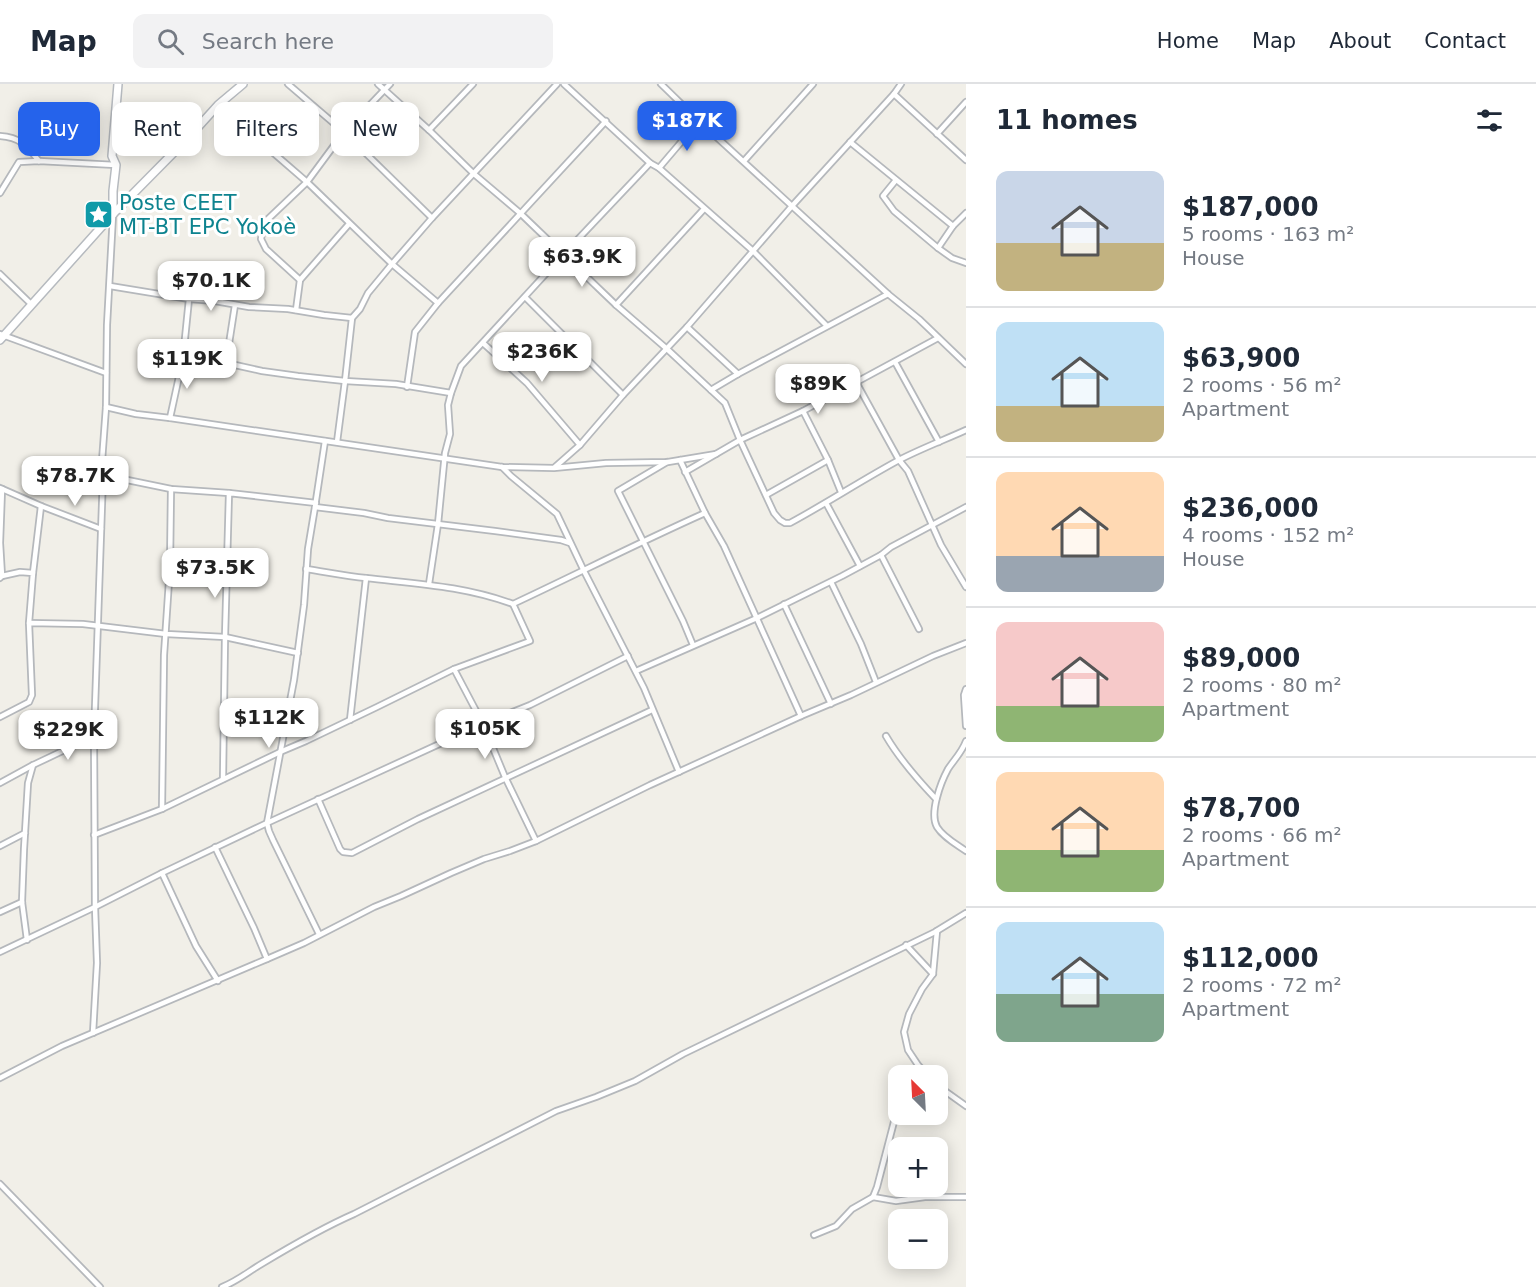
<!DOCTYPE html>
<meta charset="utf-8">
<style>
body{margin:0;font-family:"DejaVu Sans",sans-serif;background:#f2f2f3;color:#1f2937;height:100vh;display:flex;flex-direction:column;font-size:22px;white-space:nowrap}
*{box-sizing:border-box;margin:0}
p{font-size:20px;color:#747a83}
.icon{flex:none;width:33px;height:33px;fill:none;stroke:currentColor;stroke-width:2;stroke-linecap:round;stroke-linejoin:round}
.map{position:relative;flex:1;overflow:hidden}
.side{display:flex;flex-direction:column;background:#fff;width:570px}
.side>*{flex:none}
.guide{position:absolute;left:18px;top:18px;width:570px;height:54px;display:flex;gap:12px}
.needle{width:39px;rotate:336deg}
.fabs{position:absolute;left:888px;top:981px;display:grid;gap:12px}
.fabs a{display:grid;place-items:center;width:60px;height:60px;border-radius:12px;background:#fff;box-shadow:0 3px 15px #0003;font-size:30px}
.price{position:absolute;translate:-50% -51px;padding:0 14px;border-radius:12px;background:#fff;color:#222;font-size:20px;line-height:39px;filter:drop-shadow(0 2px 3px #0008)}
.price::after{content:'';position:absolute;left:50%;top:36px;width:18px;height:14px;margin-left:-9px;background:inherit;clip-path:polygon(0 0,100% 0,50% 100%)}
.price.on{background:#2563eb;color:#fff}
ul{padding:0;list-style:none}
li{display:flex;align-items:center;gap:18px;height:150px;padding:0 30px}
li+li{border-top:2px solid #e0e1e3}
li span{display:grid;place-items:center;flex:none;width:168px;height:120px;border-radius:12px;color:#555}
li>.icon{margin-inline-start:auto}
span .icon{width:72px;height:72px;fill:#fffc;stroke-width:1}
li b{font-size:26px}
h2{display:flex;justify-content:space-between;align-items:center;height:72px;padding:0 30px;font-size:26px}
.pill{padding:0 21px;border-radius:12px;background:#fff;box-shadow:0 3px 15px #0003;font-size:21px;line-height:54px}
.pill.on{background:#2563eb;color:#fff}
header{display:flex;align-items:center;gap:36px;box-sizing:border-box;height:84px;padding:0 30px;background:#fff;border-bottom:2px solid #e0e1e3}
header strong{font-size:28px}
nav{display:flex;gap:33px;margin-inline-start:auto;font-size:21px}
.search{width:420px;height:54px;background:#f2f2f3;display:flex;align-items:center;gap:15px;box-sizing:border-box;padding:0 21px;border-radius:12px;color:#747a83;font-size:22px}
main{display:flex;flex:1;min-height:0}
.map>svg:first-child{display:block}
</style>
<header>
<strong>Map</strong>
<div class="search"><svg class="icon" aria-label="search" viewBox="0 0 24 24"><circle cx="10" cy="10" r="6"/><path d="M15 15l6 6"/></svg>Search here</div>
<nav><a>Home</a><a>Map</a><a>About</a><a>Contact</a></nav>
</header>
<main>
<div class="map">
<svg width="966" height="1203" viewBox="0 0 966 1203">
<rect width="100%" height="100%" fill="#f1efe8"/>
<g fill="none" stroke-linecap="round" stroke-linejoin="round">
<defs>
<g id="street">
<polyline points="288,0 344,48 432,134"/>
<path d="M378 0 429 46 474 90 520 129 616 221 667 265 725 319 740 356 774 429 780 436 785 439H790C827 419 862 396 899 376 920 365 944 356 966 346"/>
<polyline points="564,0 650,79 659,84 753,167 827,242"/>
<polyline points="661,0 699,37 888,210 919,235 966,280"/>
<polyline points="894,10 966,76"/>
<polyline points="218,21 307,98 392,180 438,219"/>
<polyline points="429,46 473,0"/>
<polyline points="937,50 966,18"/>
<path d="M0 52C20 53 27 62 39 77"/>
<polyline points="850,58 953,142"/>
<polyline points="744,77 813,0"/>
<polyline points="659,84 699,37"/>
<polyline points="896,96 883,112 894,127 938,164 952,174 966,179"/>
<polyline points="0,109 19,78 39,77 116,81"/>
<polyline points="938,164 953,142 966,129"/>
<polyline points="0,190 31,220"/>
<polyline points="300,196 266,165 261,155 263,144 267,136 307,98 344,48 390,0"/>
<polyline points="110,202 189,215 183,274 170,334"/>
<polyline points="525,213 623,311"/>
<polyline points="189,215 215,217 249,223 288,225 324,231 352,234"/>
<polyline points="616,221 704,125"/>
<polyline points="296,226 300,196 349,140"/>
<polyline points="687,243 738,290"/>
<polyline points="0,250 106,289"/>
<polyline points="483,259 527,299 580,361"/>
<polyline points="183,274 226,279 262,287 298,292 345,297 396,300 451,309"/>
<polyline points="895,278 939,358"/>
<polyline points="226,279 235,221"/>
<polyline points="856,298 899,376 908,387 941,461 966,503"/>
<polyline points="407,303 415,248 438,219 606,37"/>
<polyline points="711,306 738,290 888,210"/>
<polyline points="106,323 136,330 170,334 502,383 554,384 606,379 668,378 716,370"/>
<polyline points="803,327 828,376 841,408"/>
<polyline points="337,358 345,297 352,234 360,225 368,209 392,180 432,134 557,0"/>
<polyline points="680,376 705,429 724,462 801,632"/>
<polyline points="667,378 618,407 683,537 693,561"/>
<polyline points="502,383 511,392 557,430 584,487 644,604 679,688"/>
<polyline points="555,383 580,361 623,311 687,243 792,122 894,10 901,0"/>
<polyline points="685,388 740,356 803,327 938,254"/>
<polyline points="103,391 171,405 229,409"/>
<polyline points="0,404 41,422 101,445"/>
<polyline points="766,411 828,376"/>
<polyline points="826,419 860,482"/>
<polyline points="315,423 364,429 388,434 495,447 561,456 570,459"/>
<polyline points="881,471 919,545"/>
<path d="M306 485C326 488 346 492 366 494 418 500 464 502 513 520"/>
<polyline points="33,489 41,422"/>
<polyline points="2,492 0,459 2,405"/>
<polyline points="0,494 2,492 20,488 33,489 29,539"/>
<polyline points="831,498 861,560 876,598"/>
<polyline points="429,500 438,440 445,369 450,350 448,321 451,309 461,282 564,170 650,79"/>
<polyline points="784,520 831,620"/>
<polyline points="454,585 483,640 505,693 536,757"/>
<polyline points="636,587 757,534 842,492 881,471 891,463 966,423"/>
<polyline points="966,605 964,611 966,642"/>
<polyline points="0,633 29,618 32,611 29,539 83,540 166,550 225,553 298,569"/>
<polyline points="350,636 366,494"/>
<path d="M886 652C900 676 917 695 936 715"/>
<path d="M966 657C962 668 954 676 948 685 941 698 929 729 937 743 943 753 956 760 966 767"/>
<polyline points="223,695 225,553 229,409 316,419"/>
<polyline points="0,699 33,681 94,652"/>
<polyline points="318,715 340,765 343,768 352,769 418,735 652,626"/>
<polyline points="162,725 164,571 170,482 171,405"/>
<path d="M94 751 162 725 280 668 306 657 377 623 454 585 530 557 513 520C577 490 640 458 705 429"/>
<polyline points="0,762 25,749"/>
<polyline points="215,763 254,844 267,875"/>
<polyline points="162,789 196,862 218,897"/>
<polyline points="0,828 22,818"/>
<polyline points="319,850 273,756 269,747 267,739 294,596 304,521 308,465 315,423 325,357"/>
<polyline points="27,856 22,818 24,765 28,699 33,681"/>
<polyline points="906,861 933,890"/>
<polyline points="0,868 95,823 162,789 267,739 483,640 530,621 628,572"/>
<polyline points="93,949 97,879 95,823 94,652 103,391 102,377 106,323 107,241 113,131"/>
<polyline points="928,992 918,981 908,966 904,948 909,930 922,905 933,890 937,847"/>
<polyline points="0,994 62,962 267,875 304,859 374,823 401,812 451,789 484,775 510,767 536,757 650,701 801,632 851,611 933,572 966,559"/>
<polyline points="938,1002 966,1022"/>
<polyline points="0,1100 100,1203"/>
<polyline points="873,1113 896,1117 925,1113 966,1113"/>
<polyline points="814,1151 836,1142 852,1125 873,1113 877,1103 896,1030 898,1027"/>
<path d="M222 1203C238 1197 249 1187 263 1179 293 1161 322 1144 354 1130L556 1027 596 1013 635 997 683 970 935 848 966 829"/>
</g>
<g id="secondary">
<polyline points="113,130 113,107 116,81 112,72 118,0"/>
<polyline points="0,256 113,130 190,52 218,21 243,0"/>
</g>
</defs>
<use href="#street" stroke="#b5b8bc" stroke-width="8"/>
<use href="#secondary" stroke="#b6babf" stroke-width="10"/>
<use href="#street" stroke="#fff" stroke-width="4.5"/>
<use href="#secondary" stroke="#fff" stroke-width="7"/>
</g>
<defs>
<symbol id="sight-square" viewBox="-11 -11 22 22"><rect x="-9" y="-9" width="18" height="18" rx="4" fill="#0f9aa8" stroke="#fff"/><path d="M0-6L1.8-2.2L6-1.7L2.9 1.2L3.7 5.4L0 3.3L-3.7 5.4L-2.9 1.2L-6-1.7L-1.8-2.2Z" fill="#fff"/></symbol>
</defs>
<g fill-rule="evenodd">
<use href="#sight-square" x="82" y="114" width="33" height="33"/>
</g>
<g text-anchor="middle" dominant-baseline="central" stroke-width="6" stroke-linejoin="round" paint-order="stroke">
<g font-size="21" fill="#0d838f" stroke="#fff" text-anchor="start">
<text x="119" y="119">Poste CEET<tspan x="119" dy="24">MT-BT EPC Yokoè</tspan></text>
</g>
</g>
</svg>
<div class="fabs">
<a><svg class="needle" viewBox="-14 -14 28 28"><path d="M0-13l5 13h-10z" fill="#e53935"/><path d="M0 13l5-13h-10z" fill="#747a83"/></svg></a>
<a>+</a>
<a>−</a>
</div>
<b class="price on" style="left:687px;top:68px">$187K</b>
<b class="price" style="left:582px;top:204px">$63.9K</b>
<b class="price" style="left:211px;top:228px">$70.1K</b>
<b class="price" style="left:542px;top:299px">$236K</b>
<b class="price" style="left:187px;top:306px">$119K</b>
<b class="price" style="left:818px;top:331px">$89K</b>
<b class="price" style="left:75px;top:423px">$78.7K</b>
<b class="price" style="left:215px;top:515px">$73.5K</b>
<b class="price" style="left:269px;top:665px">$112K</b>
<b class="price" style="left:485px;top:676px">$105K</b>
<b class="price" style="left:68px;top:677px">$229K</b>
<div class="guide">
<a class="pill on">Buy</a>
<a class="pill">Rent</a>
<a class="pill">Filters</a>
<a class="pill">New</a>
</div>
</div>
<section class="side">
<h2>11 homes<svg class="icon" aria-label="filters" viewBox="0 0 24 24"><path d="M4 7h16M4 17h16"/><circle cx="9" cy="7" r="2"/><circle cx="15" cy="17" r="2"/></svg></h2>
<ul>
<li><span style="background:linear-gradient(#c9d6e8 60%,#c2b280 0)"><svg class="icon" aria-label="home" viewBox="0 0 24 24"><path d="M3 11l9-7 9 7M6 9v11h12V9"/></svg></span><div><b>$187,000</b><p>5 rooms · 163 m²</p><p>House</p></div></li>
<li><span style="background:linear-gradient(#bfe0f5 70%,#c2b280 0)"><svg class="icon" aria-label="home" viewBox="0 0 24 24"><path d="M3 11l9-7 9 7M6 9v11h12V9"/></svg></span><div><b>$63,900</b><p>2 rooms · 56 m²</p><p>Apartment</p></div></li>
<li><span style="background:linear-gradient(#ffd9b3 70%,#9aa5b1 0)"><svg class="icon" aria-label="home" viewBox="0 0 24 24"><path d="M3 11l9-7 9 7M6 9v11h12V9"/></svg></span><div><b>$236,000</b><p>4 rooms · 152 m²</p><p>House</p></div></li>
<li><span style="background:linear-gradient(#f6c9c9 70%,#8fb573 0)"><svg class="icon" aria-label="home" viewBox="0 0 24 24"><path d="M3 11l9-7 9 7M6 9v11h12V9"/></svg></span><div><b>$89,000</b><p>2 rooms · 80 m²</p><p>Apartment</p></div></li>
<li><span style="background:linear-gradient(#ffd9b3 65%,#8fb573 0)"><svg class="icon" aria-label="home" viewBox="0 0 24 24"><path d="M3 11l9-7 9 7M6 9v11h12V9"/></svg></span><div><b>$78,700</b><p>2 rooms · 66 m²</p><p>Apartment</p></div></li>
<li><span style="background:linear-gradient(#bfe0f5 60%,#7fa58c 0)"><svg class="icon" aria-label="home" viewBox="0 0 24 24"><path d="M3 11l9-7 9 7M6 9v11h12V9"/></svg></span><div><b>$112,000</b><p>2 rooms · 72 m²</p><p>Apartment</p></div></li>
</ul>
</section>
</main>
